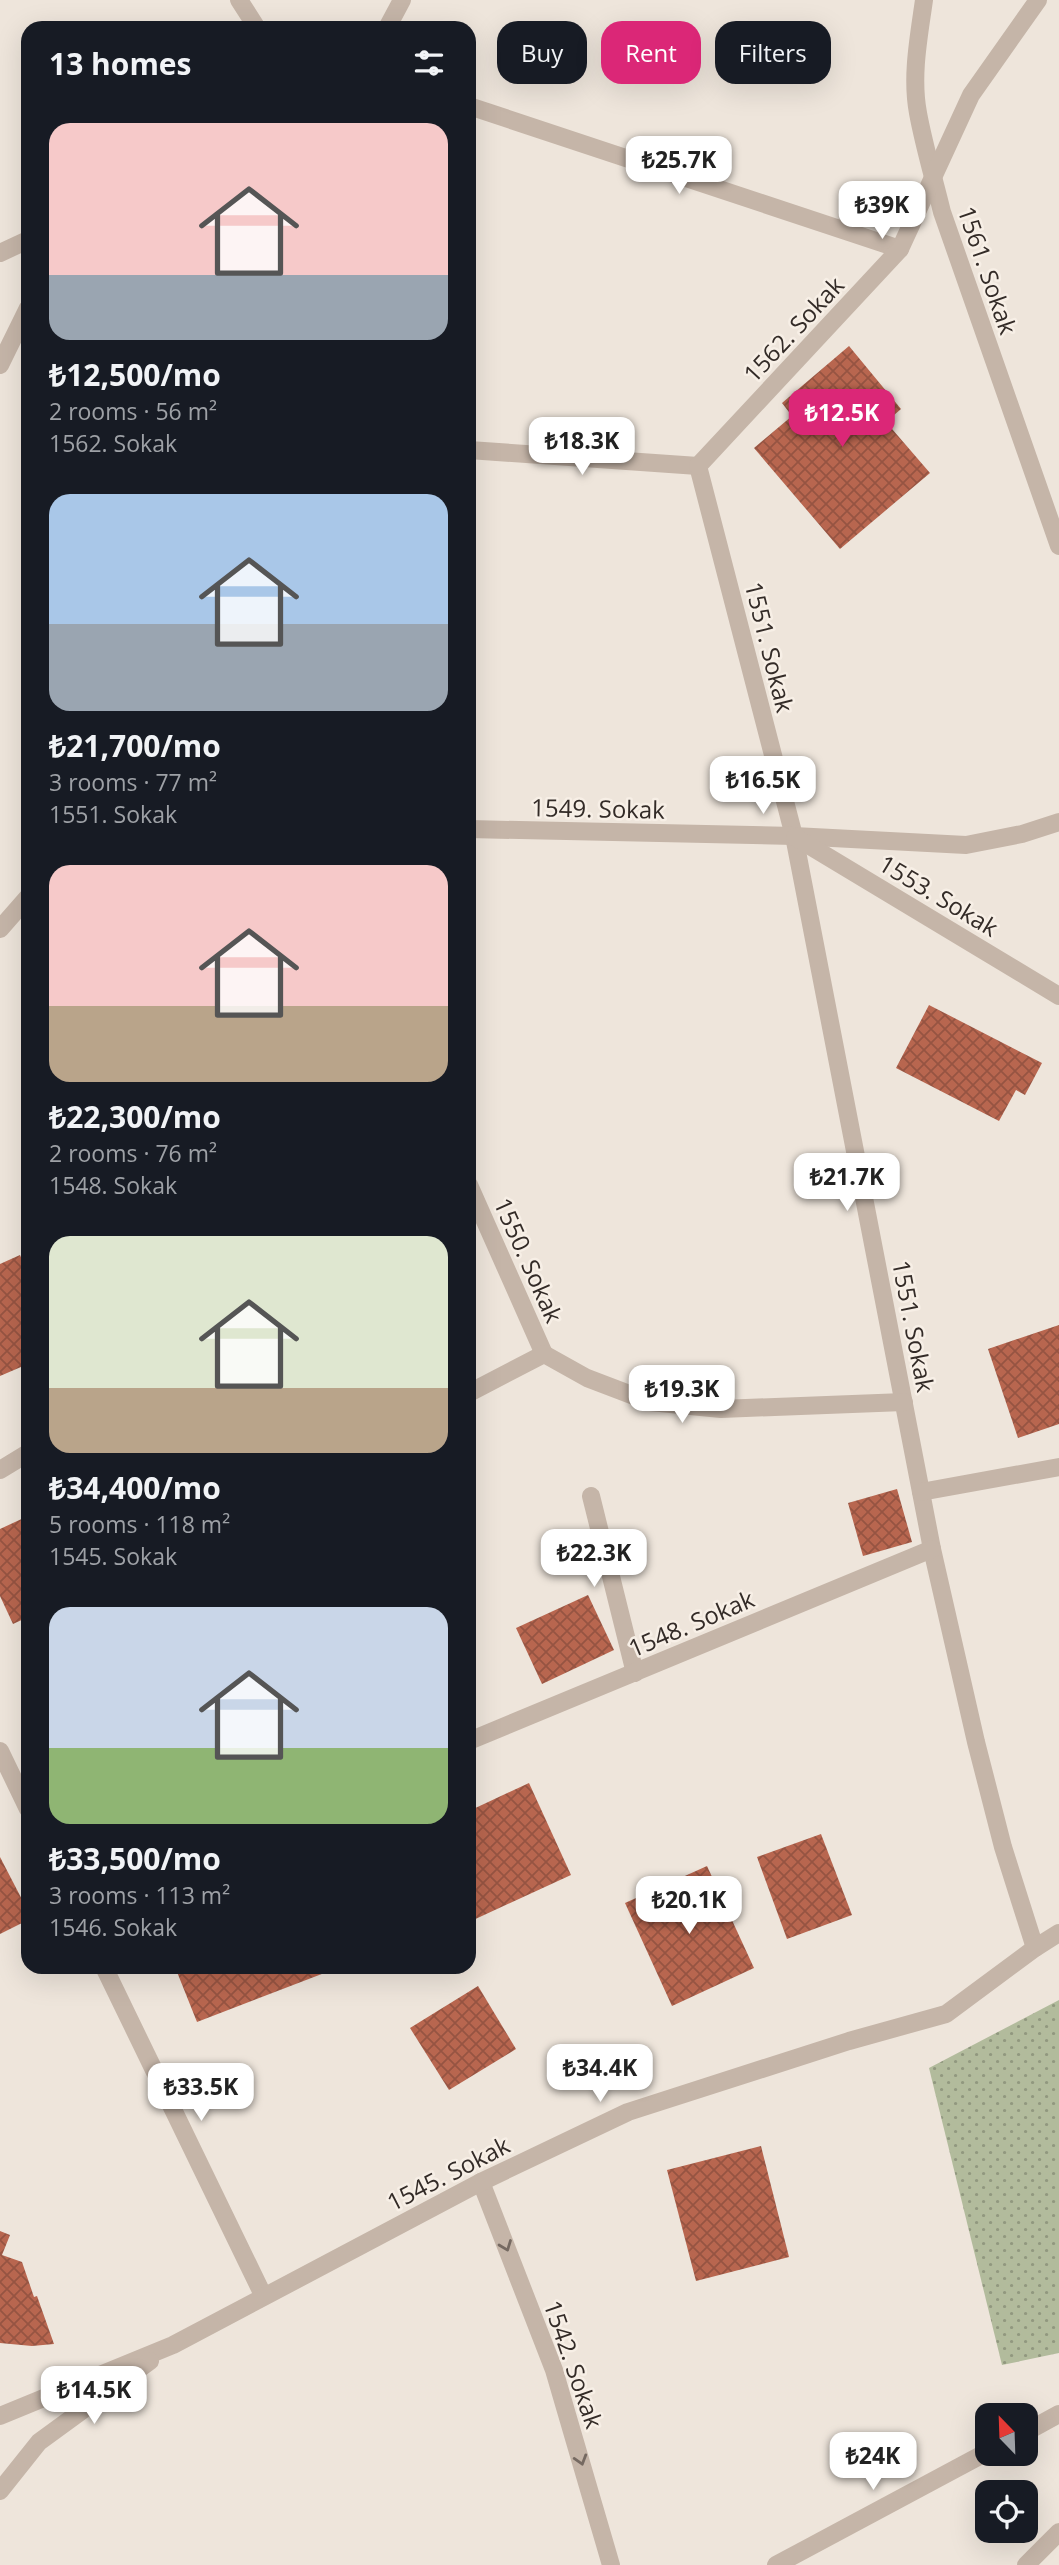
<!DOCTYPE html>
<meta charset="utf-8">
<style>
body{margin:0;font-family:"Open Sans",sans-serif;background:#242831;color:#f1f3f6;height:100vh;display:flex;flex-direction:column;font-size:26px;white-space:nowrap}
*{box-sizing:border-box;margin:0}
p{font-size:23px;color:#9ea1a6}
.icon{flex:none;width:38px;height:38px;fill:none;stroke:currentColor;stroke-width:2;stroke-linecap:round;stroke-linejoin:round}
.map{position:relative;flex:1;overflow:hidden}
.details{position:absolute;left:21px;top:21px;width:455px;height:1953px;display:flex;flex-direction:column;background:#171b24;border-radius:21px;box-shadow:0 7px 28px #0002}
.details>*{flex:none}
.hud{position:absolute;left:497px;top:21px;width:457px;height:63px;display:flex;gap:14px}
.needle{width:46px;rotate:337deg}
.controls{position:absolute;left:975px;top:2403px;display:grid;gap:14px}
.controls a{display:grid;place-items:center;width:63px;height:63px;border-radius:14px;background:#171b24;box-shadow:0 7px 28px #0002;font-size:35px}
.price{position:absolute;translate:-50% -60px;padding:0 16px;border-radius:14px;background:#fff;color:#222;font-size:23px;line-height:46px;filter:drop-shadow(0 2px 4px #0008)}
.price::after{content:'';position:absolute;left:50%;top:42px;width:21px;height:16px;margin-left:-10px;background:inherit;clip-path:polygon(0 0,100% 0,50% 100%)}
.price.on{background:#db2777;color:#fff}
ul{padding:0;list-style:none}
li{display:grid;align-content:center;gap:14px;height:371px;padding:0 28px}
li span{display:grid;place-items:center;height:217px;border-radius:21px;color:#555}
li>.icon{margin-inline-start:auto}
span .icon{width:126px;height:126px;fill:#fffc;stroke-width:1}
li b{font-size:30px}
h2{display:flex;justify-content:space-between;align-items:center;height:84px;padding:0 28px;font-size:30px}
.tag{padding:0 24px;border-radius:21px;background:#171b24;box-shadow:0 7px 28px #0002;font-size:24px;line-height:63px}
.tag.on{background:#db2777;color:#fff}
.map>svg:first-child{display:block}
</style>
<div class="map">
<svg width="1059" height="2565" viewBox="0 0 1059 2565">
<defs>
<pattern id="grass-dots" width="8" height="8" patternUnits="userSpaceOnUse" patternTransform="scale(1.75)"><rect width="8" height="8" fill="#b2bb9c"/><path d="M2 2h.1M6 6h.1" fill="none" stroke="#91987f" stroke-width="1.8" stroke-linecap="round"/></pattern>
<pattern id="building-cross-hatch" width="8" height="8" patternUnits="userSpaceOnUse" patternTransform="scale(1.75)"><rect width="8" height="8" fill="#b8664f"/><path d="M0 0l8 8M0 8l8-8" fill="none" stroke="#965442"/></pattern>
</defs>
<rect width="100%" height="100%" fill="#eee5db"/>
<polygon fill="url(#grass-dots)" points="1059,2000 1059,2353 1002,2365 929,2068"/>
<g fill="url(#building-cross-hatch)">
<polygon points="849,346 901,409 886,422 930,473 840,549 754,448 792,416 782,403"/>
<polygon points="929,1005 1042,1063 1025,1095 1016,1090 999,1121 896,1068"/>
<polygon points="20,1255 28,1273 28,1364 0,1376 0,1264"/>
<polygon points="1059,1325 1059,1424 1018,1438 988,1349"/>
<polygon points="897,1489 912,1542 863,1556 848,1503"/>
<polygon points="28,1516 28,1617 13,1624 0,1596 0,1529"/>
<polygon points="588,1595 614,1650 542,1684 516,1628"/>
<polygon points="529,1783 571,1875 469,1922 469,1811"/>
<polygon points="821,1834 852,1915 787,1939 757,1857"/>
<polygon points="0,1857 28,1911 28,1920 0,1934"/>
<polygon points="707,1866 754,1968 672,2006 625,1903"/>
<polygon points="175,1967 340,1967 197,2022"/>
<polygon points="478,1986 516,2049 449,2090 410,2028"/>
<polygon points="761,2146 789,2257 696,2281 667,2170"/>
<polygon points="0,2231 10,2235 2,2255 22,2262 34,2297 37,2296 54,2344 32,2346 0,2343"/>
</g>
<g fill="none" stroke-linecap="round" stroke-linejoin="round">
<g stroke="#c5b5a8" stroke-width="18">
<polyline points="239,0 257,28"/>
<path d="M924 0C919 36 911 76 918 113 924 146 934 179 942 212L1059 546"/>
<polyline points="387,28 402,0"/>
<polyline points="469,106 900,249"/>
<polyline points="0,253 28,240"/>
<polyline points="0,365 28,308"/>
<polyline points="469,450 698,466"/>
<polyline points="698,466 794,836 932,1549 976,1742 1003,1847 1035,1948"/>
<polyline points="698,466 900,249 971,95 1038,0"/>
<polyline points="469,829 794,836 966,845 1022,834 1059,822"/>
<polyline points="795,837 1059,996"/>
<polyline points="0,929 28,897"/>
<polyline points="469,1185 544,1354"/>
<polyline points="469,1393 544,1354 587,1378 650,1402 721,1409 904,1402"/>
<polyline points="0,1470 28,1453"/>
<polyline points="921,1492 1059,1467"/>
<polyline points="591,1496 635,1673"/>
<polyline points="469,1741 932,1549"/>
<polyline points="0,1751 28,1809"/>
<polyline points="104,1967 263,2295"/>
<polyline points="481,2182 554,2370 611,2565"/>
<polyline points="0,2416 173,2345 481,2182 628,2112 849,2041 946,2014 1035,1948 1059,1933"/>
<polyline points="1026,2432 1059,2414"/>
<polyline points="0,2491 39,2442 150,2361"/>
<polyline points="776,2565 987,2452"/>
<polyline points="1026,2565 1059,2532"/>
</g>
</g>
<defs><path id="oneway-chevron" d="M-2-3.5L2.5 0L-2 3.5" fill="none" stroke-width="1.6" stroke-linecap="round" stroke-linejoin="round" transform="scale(1.75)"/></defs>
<g stroke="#756961">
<use href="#oneway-chevron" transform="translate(506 2246) rotate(69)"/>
<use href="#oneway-chevron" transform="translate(581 2460) rotate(73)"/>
</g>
<g text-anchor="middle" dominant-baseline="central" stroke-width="5" stroke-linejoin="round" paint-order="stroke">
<g font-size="24" fill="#332b27" stroke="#f7efe6">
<text transform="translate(988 270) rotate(71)">1561. Sokak</text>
<text transform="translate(793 329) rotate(-47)">1562. Sokak</text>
<text transform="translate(770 647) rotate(76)">1551. Sokak</text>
<text transform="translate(598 808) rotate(1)">1549. Sokak</text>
<text transform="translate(939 895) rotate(31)">1553. Sokak</text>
<text transform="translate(529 1260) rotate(66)">1550. Sokak</text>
<text transform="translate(914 1326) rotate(79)">1551. Sokak</text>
<text transform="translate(691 1623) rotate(-23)">1548. Sokak</text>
<text transform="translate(448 2173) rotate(-27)">1545. Sokak</text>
<text transform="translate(574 2364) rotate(71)">1542. Sokak</text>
</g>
</g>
</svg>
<div class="controls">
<a><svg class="needle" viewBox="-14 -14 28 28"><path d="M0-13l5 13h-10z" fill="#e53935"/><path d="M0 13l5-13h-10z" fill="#9ea1a6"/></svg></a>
<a><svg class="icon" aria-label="locate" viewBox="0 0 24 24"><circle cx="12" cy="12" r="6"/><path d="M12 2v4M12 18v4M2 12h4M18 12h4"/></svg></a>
</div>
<b class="price" style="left:679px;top:196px">₺25.7K</b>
<b class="price" style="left:882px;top:241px">₺39K</b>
<b class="price on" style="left:842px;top:449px">₺12.5K</b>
<b class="price" style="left:582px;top:477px">₺18.3K</b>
<b class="price" style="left:763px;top:816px">₺16.5K</b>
<b class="price" style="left:847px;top:1213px">₺21.7K</b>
<b class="price" style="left:682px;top:1425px">₺19.3K</b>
<b class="price" style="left:594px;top:1589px">₺22.3K</b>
<b class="price" style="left:689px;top:1936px">₺20.1K</b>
<b class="price" style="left:600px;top:2104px">₺34.4K</b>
<b class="price" style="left:201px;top:2123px">₺33.5K</b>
<b class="price" style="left:94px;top:2426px">₺14.5K</b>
<b class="price" style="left:873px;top:2492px">₺24K</b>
<div class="hud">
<a class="tag">Buy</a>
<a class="tag on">Rent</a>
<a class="tag">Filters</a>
</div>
<section class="details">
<h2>13 homes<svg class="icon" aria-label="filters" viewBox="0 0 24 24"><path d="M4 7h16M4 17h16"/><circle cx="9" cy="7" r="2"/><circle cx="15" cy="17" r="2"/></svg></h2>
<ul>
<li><span style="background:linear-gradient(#f6c9c9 70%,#9aa5b1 0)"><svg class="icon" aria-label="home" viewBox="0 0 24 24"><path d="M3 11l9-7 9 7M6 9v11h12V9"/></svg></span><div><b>₺12,500/mo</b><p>2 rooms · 56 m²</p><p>1562. Sokak</p></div></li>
<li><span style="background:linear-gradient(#a9c7e8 60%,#9aa5b1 0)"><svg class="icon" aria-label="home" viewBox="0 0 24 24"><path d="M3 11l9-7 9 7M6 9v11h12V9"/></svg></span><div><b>₺21,700/mo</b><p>3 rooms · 77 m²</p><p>1551. Sokak</p></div></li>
<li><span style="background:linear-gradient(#f6c9c9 65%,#b9a48a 0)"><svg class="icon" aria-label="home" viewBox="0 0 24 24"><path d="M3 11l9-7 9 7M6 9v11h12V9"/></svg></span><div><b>₺22,300/mo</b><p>2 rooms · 76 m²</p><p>1548. Sokak</p></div></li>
<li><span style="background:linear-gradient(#dfe7d0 70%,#b9a48a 0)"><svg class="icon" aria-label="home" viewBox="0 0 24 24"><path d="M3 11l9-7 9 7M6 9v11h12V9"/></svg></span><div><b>₺34,400/mo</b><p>5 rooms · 118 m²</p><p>1545. Sokak</p></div></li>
<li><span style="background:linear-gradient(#c9d6e8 65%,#8fb573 0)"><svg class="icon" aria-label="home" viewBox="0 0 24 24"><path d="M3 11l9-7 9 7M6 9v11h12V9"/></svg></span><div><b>₺33,500/mo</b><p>3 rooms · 113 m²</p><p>1546. Sokak</p></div></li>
</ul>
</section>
</div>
